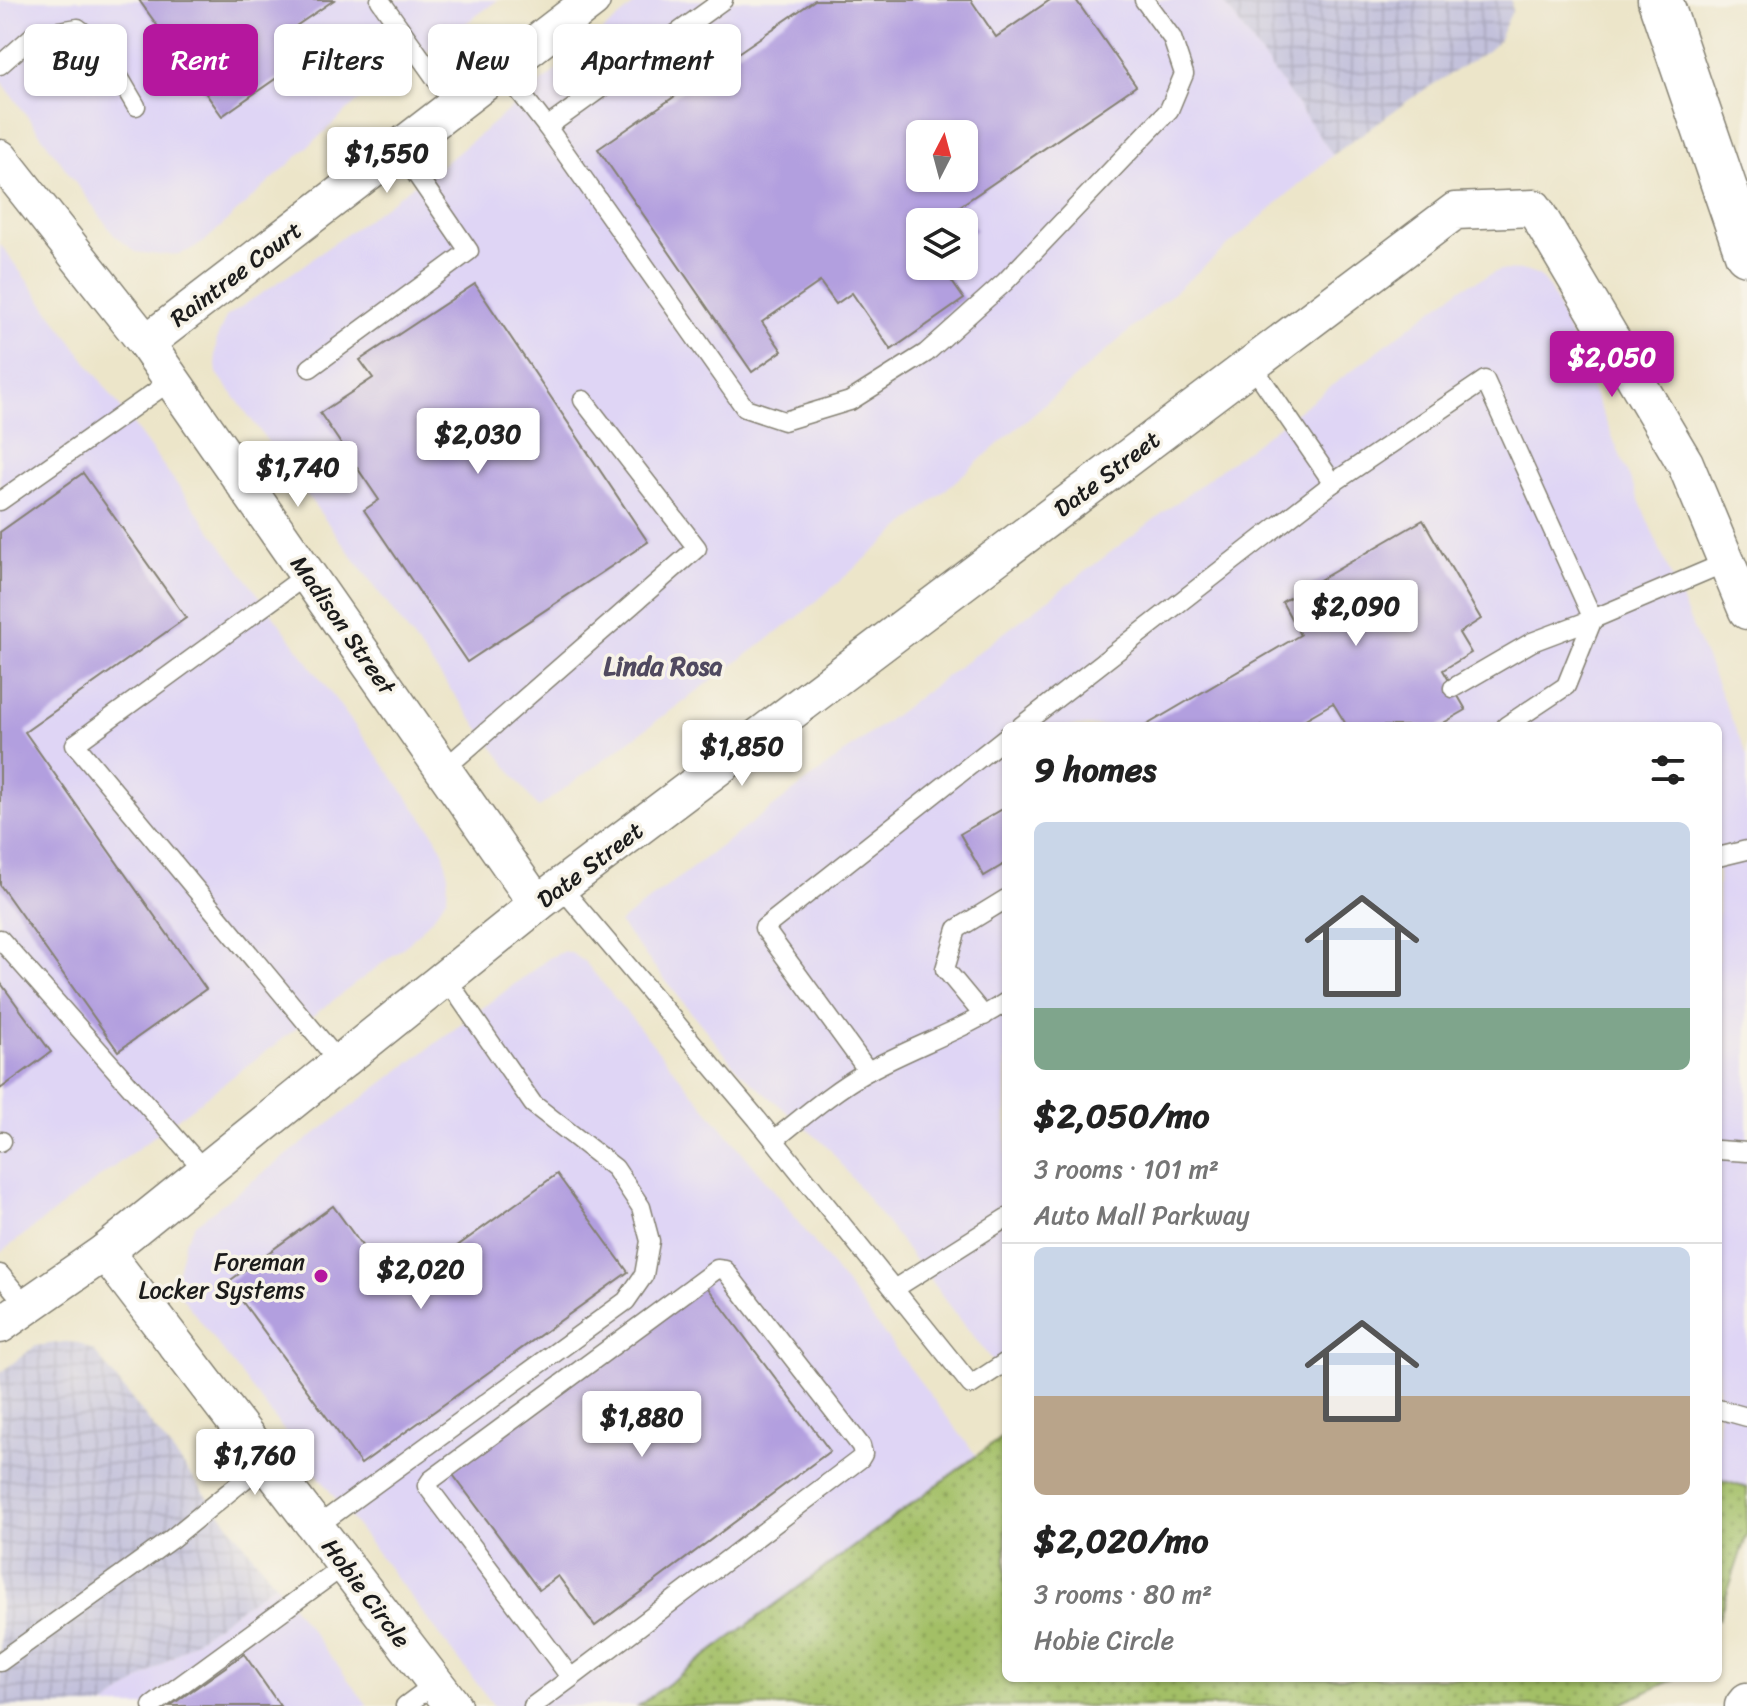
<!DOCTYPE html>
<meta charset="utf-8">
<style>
body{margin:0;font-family:Sriracha,sans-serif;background:#f6f6f6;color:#222;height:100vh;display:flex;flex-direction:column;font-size:30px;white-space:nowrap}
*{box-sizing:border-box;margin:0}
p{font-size:26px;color:#767676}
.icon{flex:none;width:44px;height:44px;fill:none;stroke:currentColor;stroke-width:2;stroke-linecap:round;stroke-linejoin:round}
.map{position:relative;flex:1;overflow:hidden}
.sheet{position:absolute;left:1002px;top:722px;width:720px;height:960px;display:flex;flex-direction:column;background:#fff;border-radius:12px;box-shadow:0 2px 6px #0004}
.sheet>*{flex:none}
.guide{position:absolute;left:24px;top:24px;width:760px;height:72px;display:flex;gap:16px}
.needle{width:52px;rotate:6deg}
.fabs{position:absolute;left:906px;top:120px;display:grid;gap:16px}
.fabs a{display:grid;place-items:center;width:72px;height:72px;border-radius:12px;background:#fff;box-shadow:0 2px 6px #0004;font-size:40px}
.price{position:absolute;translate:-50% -68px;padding:0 18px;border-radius:8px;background:#fff;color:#222;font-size:26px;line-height:52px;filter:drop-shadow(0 2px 4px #0008)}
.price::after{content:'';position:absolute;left:50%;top:48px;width:24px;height:18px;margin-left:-12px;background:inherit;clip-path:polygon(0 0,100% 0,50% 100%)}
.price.on{background:#b5179e;color:#fff}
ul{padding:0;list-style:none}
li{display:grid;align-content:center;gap:16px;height:424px;padding:0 32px}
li+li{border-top:2px solid #e0e0e0}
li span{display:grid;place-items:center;height:248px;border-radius:12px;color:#555}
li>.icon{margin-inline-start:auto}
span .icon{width:144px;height:144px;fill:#fffc;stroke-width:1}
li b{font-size:34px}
h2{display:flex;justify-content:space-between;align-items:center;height:96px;padding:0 32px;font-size:34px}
.chip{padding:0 28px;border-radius:12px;background:#fff;box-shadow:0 2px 6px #0004;font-size:28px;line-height:72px}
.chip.on{background:#b5179e;color:#fff}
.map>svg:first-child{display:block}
</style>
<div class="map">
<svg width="1747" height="1706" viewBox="0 0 1747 1706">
<defs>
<pattern id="industrial-grid" width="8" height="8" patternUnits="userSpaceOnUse" patternTransform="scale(2)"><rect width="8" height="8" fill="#c3c1db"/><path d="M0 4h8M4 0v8" fill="none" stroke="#a7a5bb"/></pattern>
<pattern id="grass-dots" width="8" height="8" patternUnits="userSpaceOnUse" patternTransform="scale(2)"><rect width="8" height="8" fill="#a3bf66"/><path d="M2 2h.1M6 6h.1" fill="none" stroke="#849a53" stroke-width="1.8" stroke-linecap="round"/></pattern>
</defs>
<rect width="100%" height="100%" fill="#f7f3e8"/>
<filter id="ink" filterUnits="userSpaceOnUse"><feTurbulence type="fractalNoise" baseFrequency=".0125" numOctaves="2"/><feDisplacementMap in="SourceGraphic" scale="16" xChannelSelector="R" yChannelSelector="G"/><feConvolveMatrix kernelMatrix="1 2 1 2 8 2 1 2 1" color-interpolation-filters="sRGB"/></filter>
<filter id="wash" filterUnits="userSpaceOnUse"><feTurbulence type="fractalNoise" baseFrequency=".006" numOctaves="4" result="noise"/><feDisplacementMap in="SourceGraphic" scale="32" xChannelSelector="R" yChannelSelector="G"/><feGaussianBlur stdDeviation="1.8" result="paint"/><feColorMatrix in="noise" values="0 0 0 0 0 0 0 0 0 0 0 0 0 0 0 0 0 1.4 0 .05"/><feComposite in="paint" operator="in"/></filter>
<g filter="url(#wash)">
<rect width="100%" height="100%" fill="#ece5c9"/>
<g fill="#dfd5f5" fill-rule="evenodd">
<polygon points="0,0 498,0 357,102 204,242 193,249 179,254 160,255 136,252 114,235 0,79"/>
<path d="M640 0H1222L1333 155 797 618 538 808 217 373 215 355 217 338 226 317 301 267 455 155ZM920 134H964V178H920ZM920 222H964V266H920Z"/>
<polygon points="0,244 433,832 444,853 448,875 447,897 433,917 409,943 0,1253"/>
<polygon points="1500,270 1525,271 1539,276 1550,289 1747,756 1747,1488 1718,1479 1718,726 1006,726 1006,1379 828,1147 738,1070 619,923 1461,288"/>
<polygon points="564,951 573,954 585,962 781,1199 976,1455 638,1706 494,1706 181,1296 176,1279 185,1242 194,1225 549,958"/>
<polygon points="275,1583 368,1706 104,1706"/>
</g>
<g fill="url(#industrial-grid)">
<polygon points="1222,0 1511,0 1512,11 1498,41 1489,50 1413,97 1333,155"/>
<polygon points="65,1342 78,1343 94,1351 275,1583 104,1706 0,1706 0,1373 35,1346"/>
</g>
<g fill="url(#grass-dots)" stroke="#606e41" stroke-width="2">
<polygon points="1006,1434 1006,1678 1676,1678 1617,1706 638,1706"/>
<polygon points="1718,1479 1747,1488 1747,1534 1718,1620"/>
</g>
<g id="blocks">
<g fill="#b29fdf" fill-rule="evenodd">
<polygon points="139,0 334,0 296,26 314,52 222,116"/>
<path d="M815 0H971L996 37 1050 0H1076L1136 86 960 206 976 230 964 238V222H920V266H941L964 299 891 350 852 293 836 304 820 282 762 322 782 351 752 372 598 149ZM920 134H964V178H920Z"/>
<polygon points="475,284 648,542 467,662 364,510 379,500 320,413 373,378 360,360"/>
<polygon points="83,473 186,618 25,732 206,989 118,1051 0,885 0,532"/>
<polygon points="1423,520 1481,619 1459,633 1471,653 1443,670 1466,710 1438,726 1347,726 1333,703 1293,726 1145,726 1300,635 1282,602"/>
<polygon points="1006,807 1006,863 984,876 960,834"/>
<polygon points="0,982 51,1052 0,1089"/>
<polygon points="557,1174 628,1272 361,1464 228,1282 333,1206 395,1291"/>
<polygon points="705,1284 830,1451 595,1626 558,1576 539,1590 451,1472"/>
<polygon points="244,1654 280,1706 170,1706"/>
</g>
</g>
</g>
<g filter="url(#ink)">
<use href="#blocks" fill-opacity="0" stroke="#848072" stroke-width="2"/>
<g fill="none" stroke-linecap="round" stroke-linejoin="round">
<defs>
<g id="service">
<polyline points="380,0 455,106"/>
<polyline points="0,65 34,35 78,28 102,48 136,106"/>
<polyline points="502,69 547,127 723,0"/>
<polyline points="547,127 745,408 784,421 850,401 926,353 1005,282 1169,110 1184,74 1172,38 1144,0"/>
<polyline points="1252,365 1333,483 1485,380 1593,619 1727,562"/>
<polyline points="310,368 469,251 399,149"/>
<polyline points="0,501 172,380"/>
<polyline points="308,574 75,744 340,1063"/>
<polyline points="1453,688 1532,642 1593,619"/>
<polyline points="1021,726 1333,483"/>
<polyline points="1506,726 1566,686 1593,619"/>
<polyline points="443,770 697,548 583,400"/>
<polyline points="1718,857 1747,850"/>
<polyline points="561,887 757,1119 971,1385 1006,1362"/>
<polyline points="0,939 205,1171"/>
<polyline points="984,1016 945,969 957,929 1006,899"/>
<polyline points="868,1071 764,928 1006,737"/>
<path d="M774 1140C804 1116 834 1090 868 1071 914 1046 963 1030 1006 1002"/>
<polyline points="0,1142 2,1141"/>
<polyline points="1718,1150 1747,1152"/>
<polyline points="0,1274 27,1306"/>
<polyline points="894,1289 1006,1218"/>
<polyline points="1718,1409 1747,1417"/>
<polyline points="316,1527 626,1301 644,1275 650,1241 641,1207 615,1168 533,1104 446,978"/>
<polyline points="0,1662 170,1540 266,1462"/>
<polyline points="152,1706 345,1565"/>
<polyline points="405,1706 436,1683"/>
<polyline points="533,1706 571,1678 860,1459 863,1454 861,1446 725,1270 717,1269 431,1480 427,1486 571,1678"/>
</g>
<g id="minor">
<polyline points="0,158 146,343 537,904"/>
<polyline points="146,343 592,0"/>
<polyline points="105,1252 453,1706"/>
<polyline points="0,1325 105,1252 537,904 1455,211 1534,208 1685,463 1747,611"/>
<polyline points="1743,1706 1747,1701"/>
</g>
<polyline id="motorway" points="1660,0 1747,253"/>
</defs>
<use href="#service" stroke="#848072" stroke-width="21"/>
<use href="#minor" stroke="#848072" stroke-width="39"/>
<use href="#motorway" stroke="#848072" stroke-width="47"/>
<use href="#service" stroke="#fff" stroke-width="18"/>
<use href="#minor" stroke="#fff" stroke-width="36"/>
<use href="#motorway" stroke="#fff" stroke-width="44"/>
</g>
</g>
<circle fill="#b5179e" stroke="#f7f3e8" stroke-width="3" cx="321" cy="1276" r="8"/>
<g text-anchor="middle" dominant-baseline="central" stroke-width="7" stroke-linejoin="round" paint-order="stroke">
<g font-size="24" fill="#1c1c1c" stroke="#f7f3e8">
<text transform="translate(236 274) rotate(-37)">Raintree Court</text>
<text transform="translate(1107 474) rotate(-37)">Date Street</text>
<text transform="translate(343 625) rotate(55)">Madison Street</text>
<text transform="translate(590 865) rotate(-37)">Date Street</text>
<text transform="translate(366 1593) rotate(53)">Hobie Circle</text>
</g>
<g font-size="24" fill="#1c1c1c" stroke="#f7f3e8" text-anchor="end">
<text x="305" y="1262">Foreman<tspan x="305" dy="28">Locker Systems</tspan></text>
</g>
<g font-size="26" font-weight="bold" fill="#504a60" stroke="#f7f3e8">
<text x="663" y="666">Linda Rosa</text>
</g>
</g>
</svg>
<div class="fabs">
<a><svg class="needle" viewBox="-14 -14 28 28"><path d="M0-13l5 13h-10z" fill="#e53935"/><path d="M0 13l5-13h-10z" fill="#767676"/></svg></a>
<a><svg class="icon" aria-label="layers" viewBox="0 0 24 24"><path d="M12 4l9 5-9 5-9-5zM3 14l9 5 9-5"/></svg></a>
</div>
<b class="price" style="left:387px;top:195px">$1,550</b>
<b class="price on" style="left:1612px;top:399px">$2,050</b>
<b class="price" style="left:478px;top:476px">$2,030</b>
<b class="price" style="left:298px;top:509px">$1,740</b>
<b class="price" style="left:1356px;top:648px">$2,090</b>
<b class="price" style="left:742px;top:788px">$1,850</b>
<b class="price" style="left:421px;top:1311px">$2,020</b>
<b class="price" style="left:642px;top:1459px">$1,880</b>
<b class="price" style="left:255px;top:1497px">$1,760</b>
<div class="guide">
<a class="chip">Buy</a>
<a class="chip on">Rent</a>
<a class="chip">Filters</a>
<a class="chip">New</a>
<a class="chip">Apartment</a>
</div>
<section class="sheet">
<h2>9 homes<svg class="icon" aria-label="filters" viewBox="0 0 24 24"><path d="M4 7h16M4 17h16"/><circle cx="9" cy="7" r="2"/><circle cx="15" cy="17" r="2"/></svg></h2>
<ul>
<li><span style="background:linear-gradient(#c9d6e8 75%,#7fa58c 0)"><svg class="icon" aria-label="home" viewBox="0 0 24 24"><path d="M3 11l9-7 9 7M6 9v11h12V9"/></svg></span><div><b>$2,050/mo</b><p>3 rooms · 101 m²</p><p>Auto Mall Parkway</p></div></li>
<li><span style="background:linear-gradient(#c9d6e8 60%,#b9a48a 0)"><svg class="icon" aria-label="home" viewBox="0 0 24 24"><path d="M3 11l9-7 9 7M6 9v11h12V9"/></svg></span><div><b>$2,020/mo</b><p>3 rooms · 80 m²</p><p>Hobie Circle</p></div></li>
</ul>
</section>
</div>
